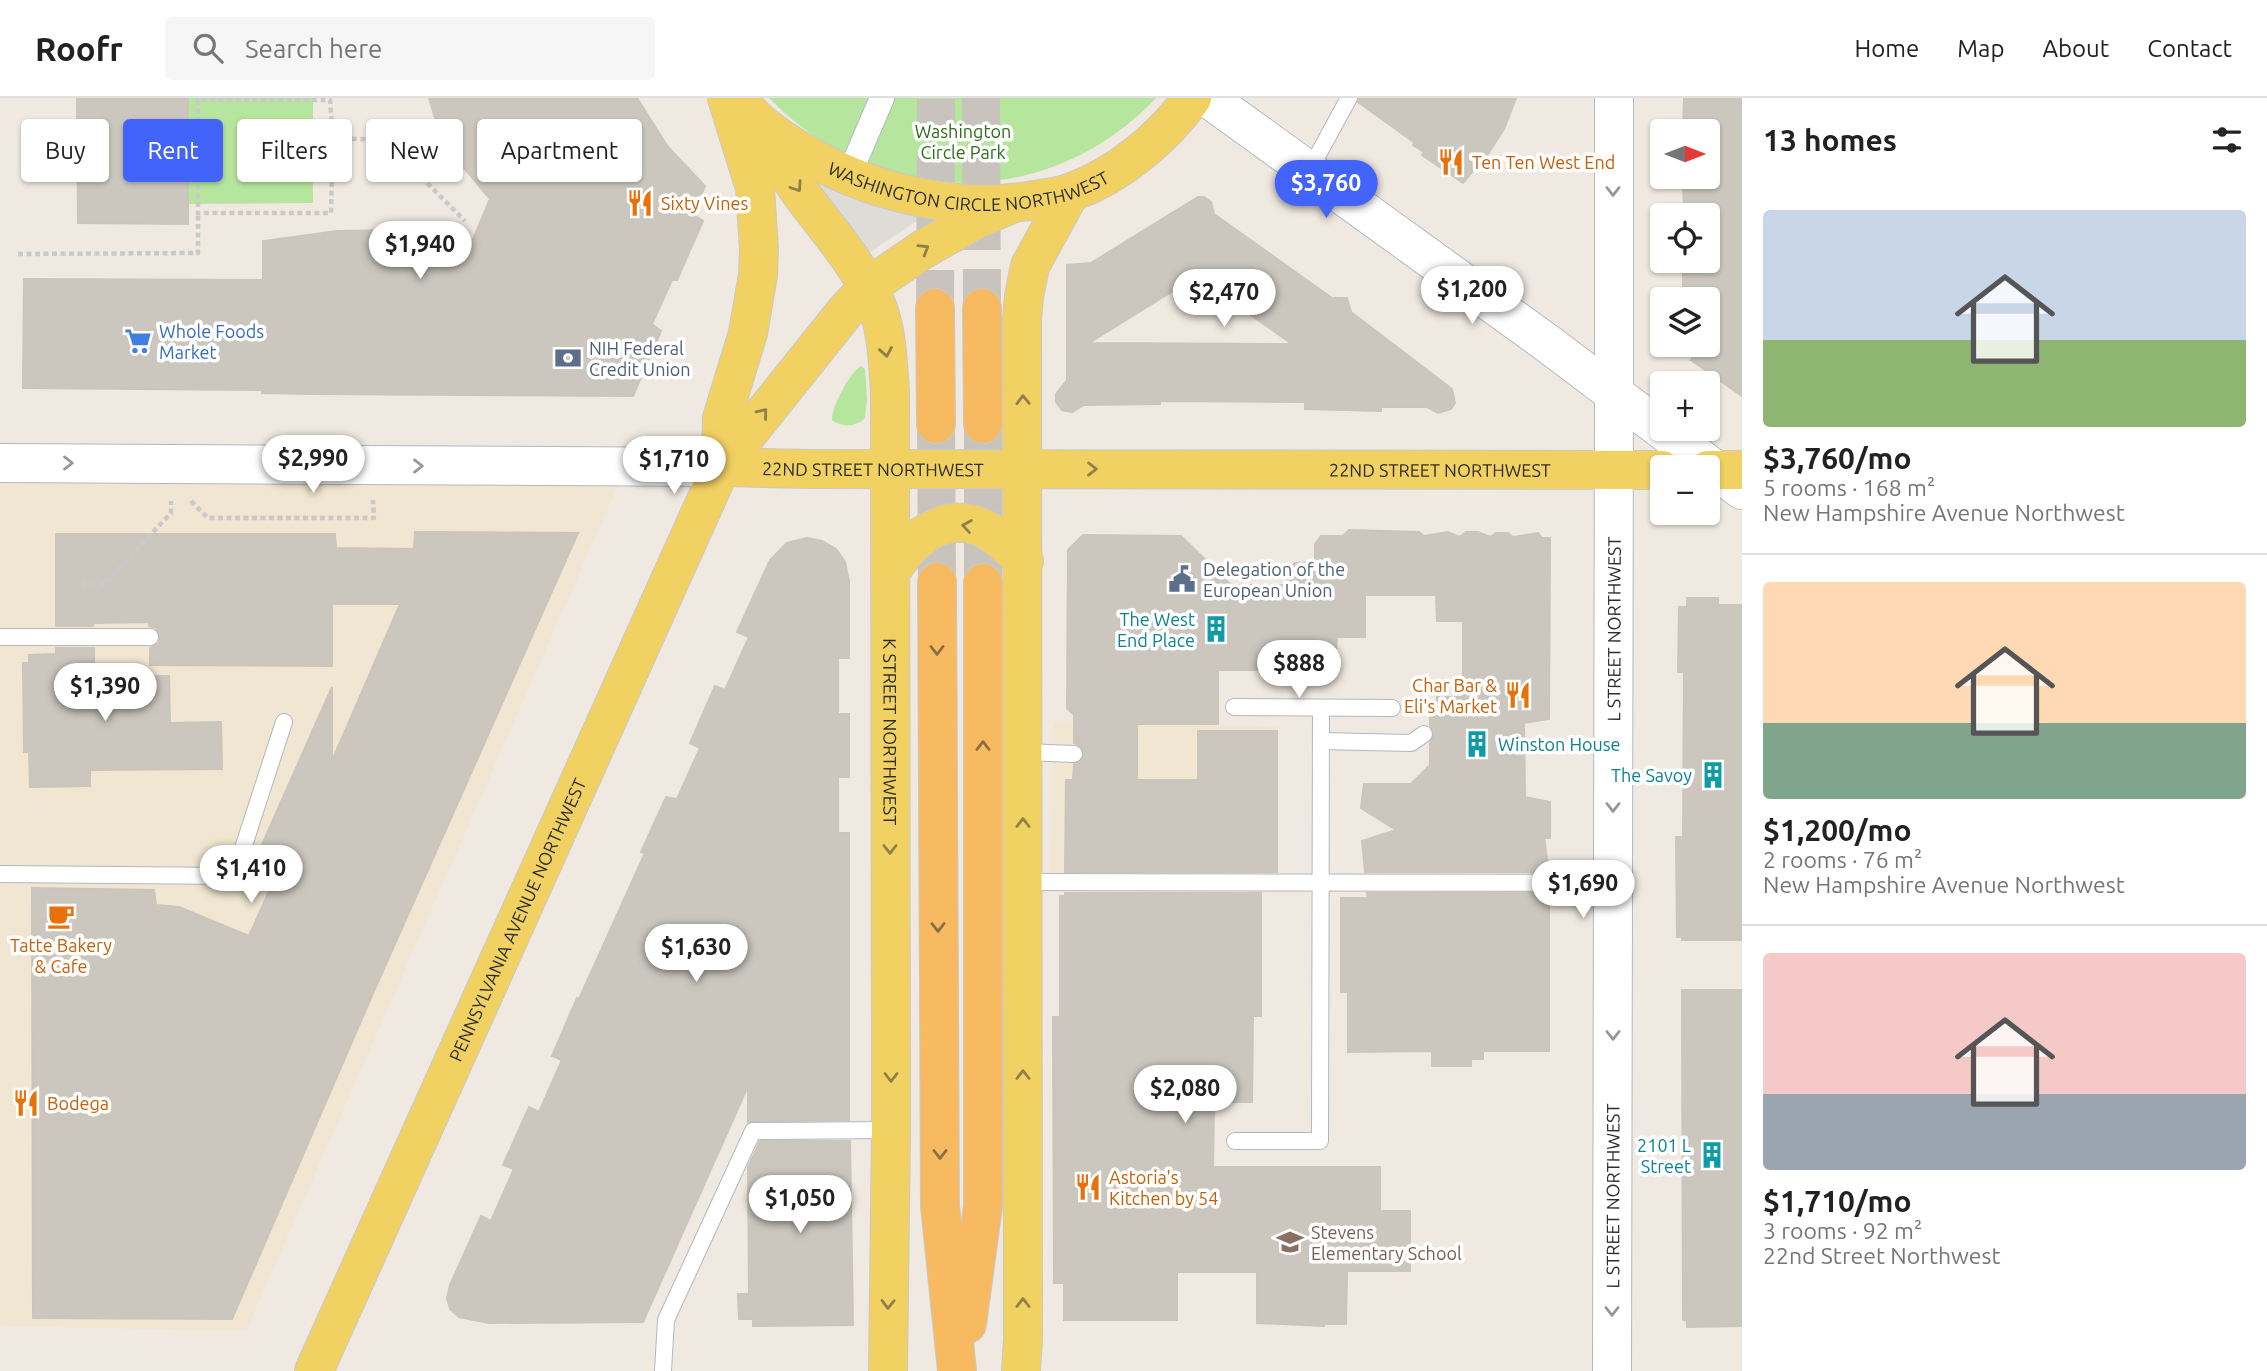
<!DOCTYPE html>
<meta charset="utf-8">
<style>
body{margin:0;font-family:Ubuntu,sans-serif;background:#f6f6f6;color:#222;height:100vh;display:flex;flex-direction:column;font-size:26px;white-space:nowrap}
*{box-sizing:border-box;margin:0}
p{font-size:23px;color:#767676}
.icon{flex:none;width:38px;height:38px;fill:none;stroke:currentColor;stroke-width:2;stroke-linecap:round;stroke-linejoin:round}
.map{position:relative;flex:1;overflow:hidden}
.sheet{display:flex;flex-direction:column;background:#fff;width:525px}
.sheet>*{flex:none}
.banner{position:absolute;left:21px;top:21px;width:665px;height:63px;display:flex;gap:14px}
.needle{width:46px;rotate:90deg}
.controls{position:absolute;left:1650px;top:21px;display:grid;gap:14px}
.controls a{display:grid;place-items:center;width:70px;height:70px;border-radius:7px;background:#fff;box-shadow:0 2px 5px #0004;font-size:35px}
.price{position:absolute;translate:-50% -60px;padding:0 16px;border-radius:24px;background:#fff;color:#222;font-size:23px;line-height:46px;filter:drop-shadow(0 2px 4px #0008)}
.price::after{content:'';position:absolute;left:50%;top:42px;width:21px;height:16px;margin-left:-10px;background:inherit;clip-path:polygon(0 0,100% 0,50% 100%)}
.price.current{background:#4264fb;color:#fff}
ul{padding:0;list-style:none}
li{display:grid;align-content:center;gap:14px;height:371px;padding:0 21px}
li+li{border-top:2px solid #e0e0e0}
li span{display:grid;place-items:center;height:217px;border-radius:7px;color:#555}
li>.icon{margin-inline-start:auto}
span .icon{width:126px;height:126px;fill:#fffc;stroke-width:1}
li b{font-size:30px}
h2{display:flex;justify-content:space-between;align-items:center;height:84px;padding:0 21px;font-size:30px}
.tag{padding:0 24px;border-radius:7px;background:#fff;box-shadow:0 2px 5px #0004;font-size:24px;line-height:63px}
.tag.current{background:#4264fb;color:#fff}
header{display:flex;align-items:center;gap:42px;box-sizing:border-box;height:98px;padding:0 35px;background:#fff;border-bottom:2px solid #e0e0e0}
header strong{font-size:33px}
nav{display:flex;gap:38px;margin-inline-start:auto;font-size:24px}
.search{width:490px;height:63px;background:#f6f6f6;display:flex;align-items:center;gap:18px;box-sizing:border-box;padding:0 24px;border-radius:7px;color:#767676;font-size:26px}
main{display:flex;flex:1;min-height:0}
.map>svg:first-child{display:block}
</style>
<header>
<strong>Roofr</strong>
<div class="search"><svg class="icon" aria-label="search" viewBox="0 0 24 24"><circle cx="10" cy="10" r="6"/><path d="M15 15l6 6"/></svg>Search here</div>
<nav><a>Home</a><a>Map</a><a>About</a><a>Contact</a></nav>
</header>
<main>
<div class="map">
<svg width="1742" height="1273" viewBox="0 0 1742 1273">
<rect width="100%" height="100%" fill="#efe9e1"/>
<g fill="#f0e6d1">
<polygon points="0,365 626,369 246,1233 0,1228"/>
<polygon points="1054,624 1278,629 1277,774 1051,775"/>
</g>
<g fill="#b6e59e">
<polygon points="188,0 313,0 313,105 188,106"/>
<path d="M769 0H1156C1048 114 878 112 769 0Z"/>
<path d="M861 268 865 271 867 301 865 320C856 329 842 330 832 322 831 310 850 274 861 268Z"/>
</g>
<polygon fill="#dfdcd8" points="819,83 921,115 923,119 867,156 816,88"/>
<g fill="#cbc7bf" stroke="#cbc5ba" stroke-width="2" fill-rule="evenodd">
<polygon points="77,0 188,0 188,126 78,125"/>
<polygon points="429,0 637,0 668,49 705,88 693,116 703,123 677,182 672,182 652,226 661,233 633,298 314,296 262,295 262,292 23,290 24,181 263,182 263,143 337,133 402,132 472,144 490,101 464,70 435,20"/>
<polygon points="1359,0 1516,0 1504,31 1479,70 1476,69 1463,85 1422,57 1424,54 1413,47 1415,45 1358,4"/>
<polygon points="1684,0 1742,0 1742,298 1691,262 1699,251 1693,247 1708,247 1708,201 1683,201 1683,172 1677,172 1677,163 1708,163 1708,117 1677,117 1677,115 1684,115 1683,79 1708,79 1708,33 1683,33"/>
<path d="M1198 99H1204L1211 104 1214 116 1332 200H1347L1351 214 1452 291 1455 305 1451 311 1438 315 1427 309H1381V313L1305 311V304L1160 303V306L1084 307 1072 314 1062 312 1056 304V296L1067 282V167L1091 165ZM1197 179 1292 246 1089 245 1181 188Z"/>
<polygon points="1349,432 1419,434 1424,438 1448,434 1460,439 1466,434 1478,434 1490,439 1496,435 1508,435 1513,439 1538,435 1542,440 1550,440 1549,621 1524,625 1525,699 1550,704 1550,740 1544,740 1549,774 1365,774 1362,743 1396,732 1361,710 1364,686 1411,686 1430,667 1430,645 1434,636 1430,627 1430,611 1437,610 1437,599 1463,599 1463,523 1437,523 1436,497 1365,497 1365,539 1337,539 1336,552 1283,552 1283,572 1218,572 1218,626 1137,626 1137,682 1198,682 1198,633 1277,633 1277,774 1065,774 1066,682 1073,682 1074,666 1082,662 1084,656 1080,648 1074,645 1074,617 1067,610 1068,452 1083,437 1181,438 1231,487 1288,487 1287,472 1295,465 1315,464 1315,446 1321,438 1343,438"/>
<polygon points="415,434 578,435 374,893 232,1221 33,1220 32,790 154,792 156,807 179,809 249,838 283,762 260,751 332,589 332,663 400,506 332,506 332,568 150,567 150,550 159,545 160,538 156,530 149,528 149,524 93,525 93,528 56,528 56,436 335,436 336,450 414,451"/>
<polygon points="807,440 822,443 836,451 845,464 849,483 849,560 838,560 838,616 849,616 849,679 838,679 838,735 849,735 849,1022 748,1024 748,988 643,1224 489,1225 459,1219 450,1211 447,1200 450,1187 481,1118 491,1123 514,1071 503,1067 529,1009 539,1014 562,962 552,958 577,900 579,901 645,755 641,754 666,699 677,701 700,650 690,645 715,588 725,592 749,539 737,534 770,462 787,445"/>
<polygon points="1687,500 1718,500 1718,507 1742,507 1742,842 1682,842 1682,839 1677,839 1676,739 1683,739 1684,574 1678,574 1679,509 1687,509"/>
<polygon points="56,550 94,550 94,579 169,578 170,625 221,624 222,671 90,672 90,688 30,689 29,654 24,654 23,565 29,565 29,557 56,556"/>
<polygon points="1065,795 1261,795 1261,918 1253,918 1252,1004 1214,1004 1213,1069 1380,1069 1380,1113 1410,1113 1410,1173 1347,1173 1346,1226 1324,1226 1324,1228 1257,1225 1257,1174 1177,1174 1177,1222 1064,1222 1064,1185 1054,1185 1053,919 1060,919 1060,798 1065,798"/>
<polygon points="1367,795 1549,795 1549,953 1483,953 1483,961 1471,961 1471,968 1432,968 1432,953 1348,954 1348,894 1341,894 1341,800 1368,800"/>
<polygon points="1682,892 1742,892 1742,1228 1687,1229 1687,1223 1683,1222"/>
<polygon points="760,1043 850,1043 853,1227 753,1228 753,1221 739,1221 738,1196 749,1196 748,1069"/>
</g>
<g fill="none" stroke-linecap="round" stroke-linejoin="round">
<g stroke="#c8c4bd" stroke-width="38" stroke-dasharray="38 19" stroke-linecap="butt">
<polyline points="981,0 982,210"/>
<polyline points="935,210 936,0"/>
<polyline points="936,326 937,484"/>
<polyline points="983,326 983,485"/>
</g>
<defs>
<g id="service">
<polyline points="1309,73 1349,0"/>
<polyline points="0,539 150,539"/>
<polyline points="1234,609 1392,610"/>
<polyline points="1321,643 1411,645 1424,636"/>
<polyline points="1023,654 1074,656"/>
<polyline points="0,776 234,778 284,624"/>
<polyline points="1023,784 1613,785"/>
<polyline points="1235,1043 1320,1043 1321,610"/>
<polyline points="663,1273 666,1222 753,1033 891,1032"/>
</g>
<polyline id="pedestrian" points="855,63 882,0"/>
<g id="tertiary">
<polyline points="0,365 721,369"/>
<path id="s1" d="M1612 1273 1614 296"/>
</g>
<g id="secondary">
<polyline points="1208,0 1547,245 1742,392"/>
<polyline points="1614,0 1614,296"/>
</g>
<g id="primary">
<path id="s2" d="M736 0C746 10 755 22 766 30 843 88 947 119 1041 101 1052 99 1063 98 1072 94 1119 77 1163 40 1192 0"/>
<path id="s3" d="M765 29C775 48 783 69 795 87 823 127 858 163 877 208 887 233 888 266 890 293L891 1032 888 1273"/>
<path id="s4" d="M721 369 809 371 1662 372"/>
<polyline points="721,369 722,320 748,235 758,177 759,151 755,90 727,0"/>
<polyline points="1708,372 1742,372"/>
<path d="M890 475C908 446 937 416 975 427 994 433 1010 450 1024 463"/>
<path id="s5" d="M314 1273 721 369 845 214 868 189 922 152 975 122 1009 107"/>
<polyline points="1021,1273 1023,1241 1022,222 1024,198 1030,168 1070,95"/>
</g>
<g id="trunk">
<polyline points="935,210 936,326"/>
<polyline points="982,210 983,326"/>
<polyline points="937,484 940,1108 957,1273"/>
<polyline points="967,1226 983,1108 983,485"/>
</g>
</defs>
<use href="#service" stroke="#b4b7c1" stroke-width="18"/>
<use href="#pedestrian" stroke="#b4b7c1" stroke-width="26"/>
<use href="#tertiary" stroke="#b4b7c1" stroke-width="40"/>
<use href="#secondary" stroke="#b4b7c1" stroke-width="40"/>
<use href="#primary" stroke="#c9c9c9" stroke-width="40"/>
<use href="#trunk" stroke="#c9c9c9" stroke-width="40"/>
<g stroke="#c9c9c9" stroke-width="4.5" stroke-dasharray="5 3.5" stroke-linecap="butt">
<polyline points="333,40 330,2 198,2 198,115 331,115 333,40 384,42 465,123"/>
<polyline points="18,156 198,155 198,115"/>
<polyline points="191,403 208,420 374,420 373,402"/>
<polyline points="82,486 104,486 171,415 171,403"/>
</g>
<use href="#service" stroke="#fff" stroke-width="16"/>
<use href="#pedestrian" stroke="#fff" stroke-width="24"/>
<use href="#tertiary" stroke="#fff" stroke-width="38"/>
<use href="#secondary" stroke="#fff" stroke-width="38"/>
<use href="#primary" stroke="#f2d163" stroke-width="38"/>
<use href="#trunk" stroke="#f8ba60" stroke-width="38"/>
</g>
<defs><path id="oneway-chevron" d="M-2-3.5L2.5 0L-2 3.5" fill="none" stroke-width="1.6" stroke-linecap="round" stroke-linejoin="round" transform="scale(1.75)"/></defs>
<g stroke="#908048">
<use href="#oneway-chevron" transform="translate(797 89) rotate(56)"/>
<use href="#oneway-chevron" transform="translate(924 151) rotate(-31)"/>
<use href="#oneway-chevron" transform="translate(886 254) rotate(80)"/>
<use href="#oneway-chevron" transform="translate(1023 302) rotate(-91)"/>
<use href="#oneway-chevron" transform="translate(763 315) rotate(-51)"/>
<use href="#oneway-chevron" transform="translate(1092 371)"/>
<use href="#oneway-chevron" transform="translate(967 428) rotate(-171)"/>
<use href="#oneway-chevron" transform="translate(1023 725) rotate(-90)"/>
<use href="#oneway-chevron" transform="translate(890 751) rotate(90)"/>
<use href="#oneway-chevron" transform="translate(1023 977) rotate(-90)"/>
<use href="#oneway-chevron" transform="translate(891 979) rotate(90)"/>
<use href="#oneway-chevron" transform="translate(1023 1205) rotate(-90)"/>
<use href="#oneway-chevron" transform="translate(888 1206) rotate(91)"/>
</g>
<g stroke="#969696">
<use href="#oneway-chevron" transform="translate(1613 93) rotate(90)"/>
<use href="#oneway-chevron" transform="translate(68 365)"/>
<use href="#oneway-chevron" transform="translate(418 368)"/>
<use href="#oneway-chevron" transform="translate(1613 709) rotate(90)"/>
<use href="#oneway-chevron" transform="translate(1613 937) rotate(90)"/>
<use href="#oneway-chevron" transform="translate(1612 1213) rotate(90)"/>
</g>
<g stroke="#896d44">
<use href="#oneway-chevron" transform="translate(937 552) rotate(90)"/>
<use href="#oneway-chevron" transform="translate(983 648) rotate(-90)"/>
<use href="#oneway-chevron" transform="translate(938 829) rotate(90)"/>
<use href="#oneway-chevron" transform="translate(940 1056) rotate(90)"/>
</g>
<defs>
<symbol id="restaurant-bare" viewBox="-9 -9 18 18"><path d="M-5-6h1v4h1v-4h1v4h1v-4h1v5L-1.5 .5V6h-2V.5L-5-1ZM5-6V6H3V1.5H1.5Q1.5-4 5-6Z" fill="#e8710a" stroke="#fff" stroke-width="2.5" paint-order="stroke"/></symbol>
<symbol id="supermarket-bare" viewBox="-9 -9 18 18"><path d="M-6-5.5h2.5l.6 2H6L4.5 2H-2.5L-4.4-4H-6ZM-1.5 3.2a1.3 1.3 0 1 0 .1 0ZM3 3.2a1.3 1.3 0 1 0 .1 0Z" fill="#3f7fe0" stroke="#fff" stroke-width="2.5" paint-order="stroke"/></symbol>
<symbol id="bank-bare" viewBox="-9 -9 18 18"><path d="M-6-4H6V4H-6ZM0-2.3a2.3 2.3 0 1 0 0 4.6a2.3 2.3 0 1 0 0-4.6Z" fill="#5c6f8a" stroke="#fff" stroke-width="2.5" paint-order="stroke"/></symbol>
<symbol id="civic-bare" viewBox="-9 -9 18 18"><path d="M-.6-6.5H3V-4.5H.6V-3L4-1V1h2V6H-6V1h2V-1L-.6-3ZM-1.2 2.5V6h2.4V2.5Z" fill="#5c6f8a" stroke="#fff" stroke-width="2.5" paint-order="stroke"/></symbol>
<symbol id="building-bare" viewBox="-9 -9 18 18"><path d="M-4-6H4V6H1V3H-1V6H-4ZM-2.5-4.3h1.7v1.8h-1.7ZM.8-4.3h1.7v1.8H.8ZM-2.5-1h1.7V.8h-1.7ZM.8-1h1.7V.8H.8Z" fill="#0f9aa8" stroke="#fff" stroke-width="2.5" paint-order="stroke"/></symbol>
<symbol id="cafe-bare" viewBox="-9 -9 18 18"><path d="M-5.5-4.5H6V0H3Q3 3.5 0 3.5H-2.5Q-5.5 3.5-5.5 0ZM3-3.2v2h1.7v-2ZM-6 4.5H4V6H-6Z" fill="#e8710a" stroke="#fff" stroke-width="2.5" paint-order="stroke"/></symbol>
<symbol id="school-bare" viewBox="-9 -9 18 18"><path d="M0-5L7-2L0 1L-7-2ZM-4 1L0 2.5L4 1V4Q0 6-4 4Z" fill="#8d6e63" stroke="#fff" stroke-width="2.5" paint-order="stroke"/></symbol>
</defs>
<g fill-rule="evenodd">
<use href="#restaurant-bare" x="1432" y="45" width="38" height="38"/>
<use href="#restaurant-bare" x="621" y="86" width="38" height="38"/>
<use href="#supermarket-bare" x="119" y="224" width="38" height="38"/>
<use href="#bank-bare" x="549" y="241" width="38" height="38"/>
<use href="#civic-bare" x="1163" y="462" width="38" height="38"/>
<use href="#building-bare" x="1197" y="512" width="38" height="38"/>
<use href="#restaurant-bare" x="1499" y="578" width="38" height="38"/>
<use href="#building-bare" x="1458" y="627" width="38" height="38"/>
<use href="#building-bare" x="1694" y="658" width="38" height="38"/>
<use href="#cafe-bare" x="42" y="799" width="38" height="38"/>
<use href="#restaurant-bare" x="7" y="986" width="38" height="38"/>
<use href="#building-bare" x="1693" y="1038" width="38" height="38"/>
<use href="#restaurant-bare" x="1069" y="1070" width="38" height="38"/>
<use href="#school-bare" x="1271" y="1125" width="38" height="38"/>
</g>
<g text-anchor="middle" dominant-baseline="central" stroke-width="7" stroke-linejoin="round" paint-order="stroke">
<g font-size="18" fill="#2c6e1b" stroke="#fff">
<text x="963" y="33">Washington<tspan x="963" dy="21">Circle Park</tspan></text>
</g>
<g font-size="18" fill="#c56008" stroke="#fff" text-anchor="start">
<text x="1472" y="64">Ten Ten West End</text>
<text x="661" y="105">Sixty Vines</text>
<text x="1497" y="587" text-anchor="end">Char Bar &amp;<tspan x="1497" dy="21">Eli's Market</tspan></text>
<text x="61" y="847" text-anchor="middle">Tatte Bakery<tspan x="61" dy="21">&amp; Cafe</tspan></text>
<text x="47" y="1005">Bodega</text>
<text x="1109" y="1079">Astoria's<tspan x="1109" dy="21">Kitchen by 54</tspan></text>
</g>
<g font-size="18" fill="#2e2e2e" stroke="#fff">
<text stroke="none"><textPath href="#s2" startOffset="261">WASHINGTON CIRCLE NORTHWEST</textPath></text>
<text stroke="none"><textPath href="#s4" startOffset="152">22ND STREET NORTHWEST</textPath></text>
<text stroke="none"><textPath href="#s4" startOffset="719">22ND STREET NORTHWEST</textPath></text>
<text stroke="none"><textPath href="#s1" startOffset="742">L STREET NORTHWEST</textPath></text>
<text stroke="none"><textPath href="#s3" startOffset="639">K STREET NORTHWEST</textPath></text>
<text stroke="none"><textPath href="#s5" startOffset="495">PENNSYLVANIA AVENUE NORTHWEST</textPath></text>
<text stroke="none"><textPath href="#s1" startOffset="175">L STREET NORTHWEST</textPath></text>
</g>
<g font-size="18" fill="#366cbe" stroke="#fff" text-anchor="start">
<text x="159" y="233">Whole Foods<tspan x="159" dy="21">Market</tspan></text>
</g>
<g font-size="18" fill="#4e5e75" stroke="#fff" text-anchor="start">
<text x="589" y="250">NIH Federal<tspan x="589" dy="21">Credit Union</tspan></text>
<text x="1203" y="471">Delegation of the<tspan x="1203" dy="21">European Union</tspan></text>
</g>
<g font-size="18" fill="#0d838f" stroke="#fff" text-anchor="end">
<text x="1195" y="521">The West<tspan x="1195" dy="21">End Place</tspan></text>
<text x="1498" y="646" text-anchor="start">Winston House</text>
<text x="1692" y="677">The Savoy</text>
<text x="1691" y="1047">2101 L<tspan x="1691" dy="21">Street</tspan></text>
</g>
<g font-size="18" fill="#785e54" stroke="#fff" text-anchor="start">
<text x="1311" y="1134">Stevens<tspan x="1311" dy="21">Elementary School</tspan></text>
</g>
</g>
</svg>
<div class="controls">
<a><svg class="needle" viewBox="-14 -14 28 28"><path d="M0-13l5 13h-10z" fill="#e53935"/><path d="M0 13l5-13h-10z" fill="#767676"/></svg></a>
<a><svg class="icon" aria-label="locate" viewBox="0 0 24 24"><circle cx="12" cy="12" r="6"/><path d="M12 2v4M12 18v4M2 12h4M18 12h4"/></svg></a>
<a><svg class="icon" aria-label="layers" viewBox="0 0 24 24"><path d="M12 4l9 5-9 5-9-5zM3 14l9 5 9-5"/></svg></a>
<a>+</a>
<a>−</a>
</div>
<b class="price current" style="left:1326px;top:122px">$3,760</b>
<b class="price" style="left:420px;top:183px">$1,940</b>
<b class="price" style="left:1472px;top:228px">$1,200</b>
<b class="price" style="left:1224px;top:231px">$2,470</b>
<b class="price" style="left:313px;top:397px">$2,990</b>
<b class="price" style="left:674px;top:398px">$1,710</b>
<b class="price" style="left:1299px;top:602px">$888</b>
<b class="price" style="left:105px;top:625px">$1,390</b>
<b class="price" style="left:251px;top:807px">$1,410</b>
<b class="price" style="left:1583px;top:822px">$1,690</b>
<b class="price" style="left:696px;top:886px">$1,630</b>
<b class="price" style="left:1185px;top:1027px">$2,080</b>
<b class="price" style="left:800px;top:1137px">$1,050</b>
<div class="banner">
<a class="tag">Buy</a>
<a class="tag current">Rent</a>
<a class="tag">Filters</a>
<a class="tag">New</a>
<a class="tag">Apartment</a>
</div>
</div>
<section class="sheet">
<h2>13 homes<svg class="icon" aria-label="filters" viewBox="0 0 24 24"><path d="M4 7h16M4 17h16"/><circle cx="9" cy="7" r="2"/><circle cx="15" cy="17" r="2"/></svg></h2>
<ul>
<li><span style="background:linear-gradient(#c9d6e8 60%,#8fb573 0)"><svg class="icon" aria-label="home" viewBox="0 0 24 24"><path d="M3 11l9-7 9 7M6 9v11h12V9"/></svg></span><div><b>$3,760/mo</b><p>5 rooms · 168 m²</p><p>New Hampshire Avenue Northwest</p></div></li>
<li><span style="background:linear-gradient(#ffd9b3 65%,#7fa58c 0)"><svg class="icon" aria-label="home" viewBox="0 0 24 24"><path d="M3 11l9-7 9 7M6 9v11h12V9"/></svg></span><div><b>$1,200/mo</b><p>2 rooms · 76 m²</p><p>New Hampshire Avenue Northwest</p></div></li>
<li><span style="background:linear-gradient(#f6c9c9 65%,#9aa5b1 0)"><svg class="icon" aria-label="home" viewBox="0 0 24 24"><path d="M3 11l9-7 9 7M6 9v11h12V9"/></svg></span><div><b>$1,710/mo</b><p>3 rooms · 92 m²</p><p>22nd Street Northwest</p></div></li>
</ul>
</section>
</main>
